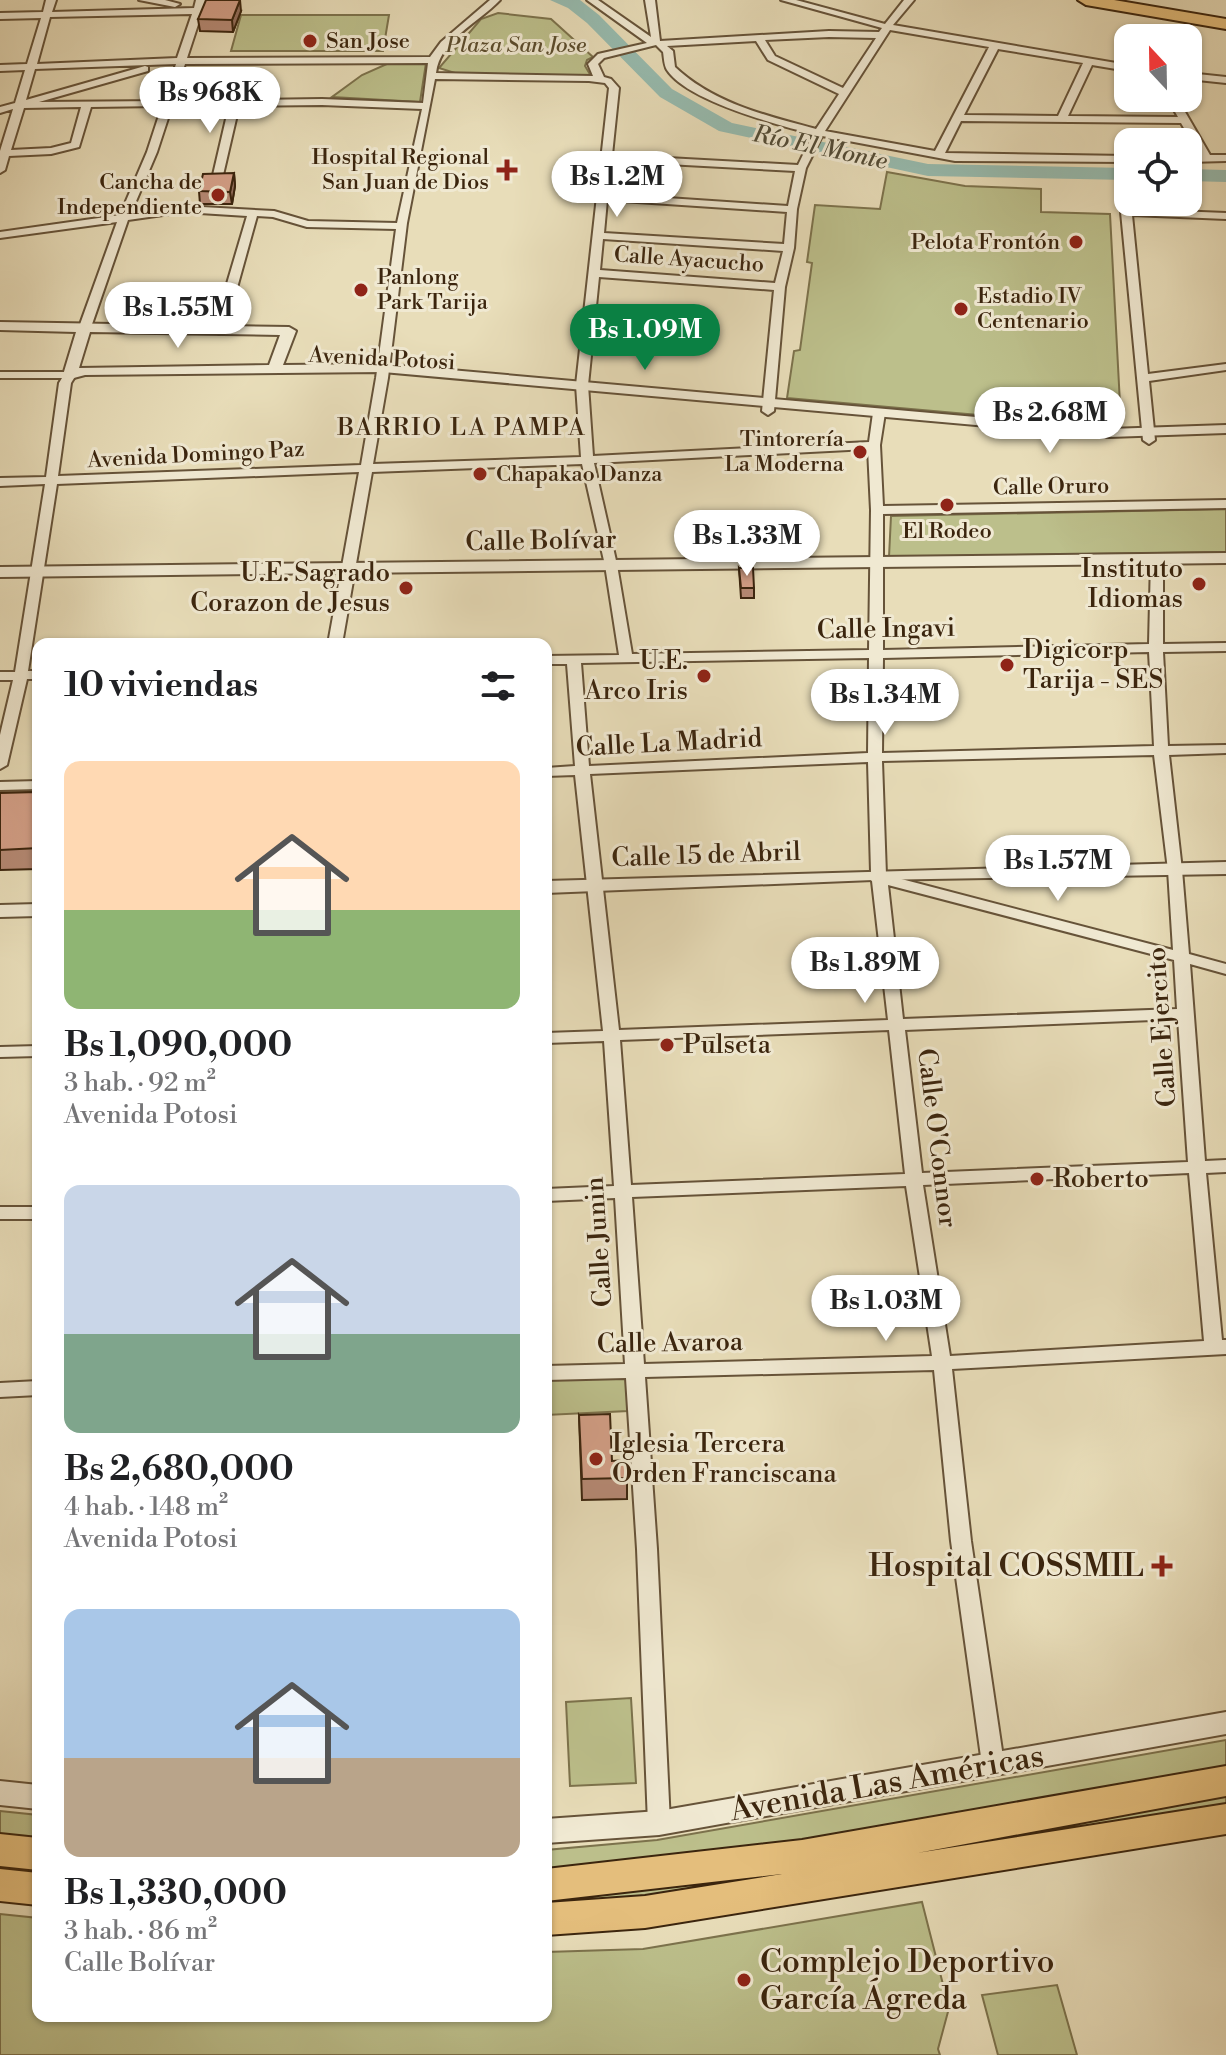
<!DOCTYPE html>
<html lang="es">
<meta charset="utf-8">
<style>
body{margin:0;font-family:"Libre Bodoni",serif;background:#f2f2f2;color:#202124;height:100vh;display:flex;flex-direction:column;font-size:30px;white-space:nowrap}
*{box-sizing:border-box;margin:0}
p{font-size:26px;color:#757577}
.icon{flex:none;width:44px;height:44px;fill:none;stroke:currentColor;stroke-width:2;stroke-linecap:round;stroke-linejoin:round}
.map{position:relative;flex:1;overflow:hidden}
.sheet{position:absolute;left:32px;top:638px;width:520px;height:1384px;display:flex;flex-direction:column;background:#fff;border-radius:16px;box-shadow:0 2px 6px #0004}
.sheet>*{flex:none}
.needle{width:52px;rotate:338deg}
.controls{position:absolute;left:1114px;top:24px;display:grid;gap:16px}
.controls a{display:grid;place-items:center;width:88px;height:88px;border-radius:16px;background:#fff;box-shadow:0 2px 6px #0004;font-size:40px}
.price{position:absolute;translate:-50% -68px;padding:0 18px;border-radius:28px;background:#fff;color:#222;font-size:26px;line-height:52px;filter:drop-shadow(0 2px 4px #0008)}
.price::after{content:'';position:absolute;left:50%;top:48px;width:24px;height:18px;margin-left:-12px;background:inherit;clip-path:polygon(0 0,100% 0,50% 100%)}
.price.on{background:#0b8043;color:#fff}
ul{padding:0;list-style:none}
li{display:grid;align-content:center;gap:16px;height:424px;padding:0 32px}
li span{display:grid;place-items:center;height:248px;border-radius:16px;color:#555}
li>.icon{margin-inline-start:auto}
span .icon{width:144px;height:144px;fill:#fffc;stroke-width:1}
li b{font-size:34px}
h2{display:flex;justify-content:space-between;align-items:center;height:96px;padding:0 32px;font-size:34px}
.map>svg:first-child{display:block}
</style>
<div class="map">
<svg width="1226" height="2055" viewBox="0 0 1226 2055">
<rect width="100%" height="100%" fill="#e8ddb9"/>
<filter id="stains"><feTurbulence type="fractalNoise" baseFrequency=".0025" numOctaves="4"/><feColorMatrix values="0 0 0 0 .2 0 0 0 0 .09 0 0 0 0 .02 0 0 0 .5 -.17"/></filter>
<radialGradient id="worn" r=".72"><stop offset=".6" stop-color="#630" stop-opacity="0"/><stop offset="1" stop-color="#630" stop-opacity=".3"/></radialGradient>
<g fill="#bcbf8b" stroke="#7c724c" stroke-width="2">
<polygon points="498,13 551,19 593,57 587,60 585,66 591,76 458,74 439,68 481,19"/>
<polygon points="241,15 389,15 383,51 231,51"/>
<polygon points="389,63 426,63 420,102 332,97 362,75"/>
<polygon points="887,172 965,186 1041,189 1041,212 1110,214 1121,423 1114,427 787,398 794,351 800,350 812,263 807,262 815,205 880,209"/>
<polygon points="1226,509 1226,552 889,557 891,516"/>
<polygon points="626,1372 628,1411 546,1415 546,1375"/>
<polygon points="631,1698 636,1783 570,1786 566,1702"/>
<polygon points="1226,1740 1226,1771 975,1818 546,1876 546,1850 657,1840"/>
<polygon points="1226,1791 1226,1808 546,1912 546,1898"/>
<polygon points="0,1811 38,1815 38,1845 0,1841"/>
<polygon points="922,1902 949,2008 938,2049 940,2055 0,2055 0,1914 38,1918 38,2016 546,2016 546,1952 643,1949"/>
<polygon points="1057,1985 1077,2055 998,2055 982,1995"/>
</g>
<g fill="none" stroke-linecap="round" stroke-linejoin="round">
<g fill="#97bcb0" fill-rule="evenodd">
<polygon points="550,0 580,0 599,15 672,89 732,123 928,164 1128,168 1128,180 928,176 719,131 660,97 587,23 568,8"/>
<polygon points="1188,169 1226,170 1226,182 1188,181"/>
</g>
<defs>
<g id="minor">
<path d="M46 0H56L52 12 194 8 196 0H206L187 58 430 57 441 42 490 0H500C478 23 440 40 436 73L593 76 588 64 598 54 647 43 587 0H598L651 37 645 0H655L660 41 829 31 879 32 882 28 781 0H796L885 24 904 0H914L893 25 1128 65V71L1092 65 1068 116 1178 117 1167 98H1177L1210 155H1226V161L1188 162V156H1200L1181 123 961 121 945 153 1128 156V162L955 161 822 136 806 168 797 209 794 248 785 287 774 411 768 415 762 411 774 290 599 277 588 385 593 456 869 442 873 413 879 409 885 413 880 445 883 506 1226 500V508L883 514V650L1149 644 1151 559 1157 555 1163 559V644L1226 643V651L1163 652 1168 746 1226 745V753L1169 755 1182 870 1189 954 1226 964V974L1190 964 1205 1161 1226 1160V1172L1206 1173 1222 1340H1226V1354L952 1369 971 1541 1004 1764 1000 1770 993 1773 986 1770 982 1764 951 1541 934 1370 645 1377 657 1549 670 1823 667 1830 659 1832 651 1830 648 1823 637 1549 626 1378 546 1380V1366L625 1364 615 1198 546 1201V1189L614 1186 604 1041 546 1043V1033L603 1031 575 775 546 776V768L575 766 567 664H546V656L619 655 605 565 582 464 372 472 342 644H328L359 472 57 484 28 671H38V679H27L7 765 0 769V735L13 680H0V672H15L45 484 0 486V478L46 477 59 383 62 378H0V372H70L76 375 71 383 58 476 361 465 376 378 396 229 307 227 273 217 257 216 225 331 219 334 213 331 247 216 184 212 128 220 90 330 80 332 78 330 117 222 0 238V232L120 215 147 152 162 106 91 107 79 147 51 154 9 156 5 170 0 173V151L13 109 0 113V107L15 103 25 70 0 71V65L27 64 41 18 0 19V13L43 12ZM192 14 177 58 37 64 50 17ZM890 30 989 47 935 151 825 131ZM829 37 876 38 843 88 775 56 765 40ZM756 41 768 60 839 94 816 129C767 116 713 103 675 67L673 51 667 46ZM656 45 663 52C664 58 664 65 667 70 687 101 778 125 813 134L798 165 612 155 619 88 611 79 604 77 598 64 604 58ZM998 49 1083 63 1058 116 964 115ZM428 63 423 103 322 99 173 101 185 64ZM176 64 164 101 39 102 148 71V67L145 66 26 100 35 69ZM435 79 589 81 605 83 609 88 576 385 581 457 373 464 388 378 407 223ZM322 105 422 109 397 223 308 221 274 211 184 206 131 213 157 152 172 106H229L213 175 218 178 223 175 239 106ZM81 107 71 143 51 148 11 150 24 108ZM611 161 795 171 788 206 608 194ZM607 200 787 212 784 244 604 233ZM603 239 783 251 775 283 600 270ZM868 449 871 510 869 650 632 654 617 565 594 463ZM1149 652 1154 746 882 753 883 658ZM869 658 868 753 589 766 581 663ZM1154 755 1168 870 1173 950 886 875 882 761ZM868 762 871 872 865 876 872 881 888 1020 619 1030 590 774ZM888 885 1174 960 1177 1009 903 1019ZM1178 1019 1188 1162 922 1173 905 1030ZM889 1030 905 1174 631 1185 620 1040ZM1189 1173 1204 1341 950 1356 923 1185ZM906 1186 932 1356 644 1364 632 1197Z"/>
<polygon points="139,0 165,0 180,4 175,7"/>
<polygon points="1188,73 1226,77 1226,83 1188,79"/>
<polygon points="1126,209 1226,213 1226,219 1132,215 1148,374 1226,364 1226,370 1149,381 1155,440 1149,444 1143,440 1121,212"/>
<polygon points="38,781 38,789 0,790 0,782"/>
<polygon points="38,1046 38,1056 0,1057 0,1047"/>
<rect x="0" y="1207" width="38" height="12"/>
<polygon points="38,1381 38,1395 0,1397 0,1383"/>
</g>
<g id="tertiary">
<path d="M0 322 289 327 296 331 283 365 383 364 1109 429 1226 425V433L1109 437 383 372 85 375 70 379 63 375 76 332 0 330ZM90 332 280 335 269 365 79 368Z"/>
<polygon points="1226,553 1226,563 0,577 0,567"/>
<polygon points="1226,862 1226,874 873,880 546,893 546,881"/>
<polygon points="38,904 38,916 0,917 0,905"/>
<polygon points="1226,1712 1226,1734 659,1835 546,1843 546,1819 659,1811"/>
<polygon points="0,1781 38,1785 38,1809 0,1805"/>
</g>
<g id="primary">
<polygon points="1226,1766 1226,1796 917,1853 1226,1804 1226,1834 645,1928 546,1935 546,1903 645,1896 782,1874 546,1901 546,1869 802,1840"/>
<polygon points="0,1834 38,1838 38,1870 0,1866"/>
<polygon points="0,1869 38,1873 38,1905 0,1901"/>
</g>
<polygon id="trunk" points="1078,0 1114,0 1226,19 1226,29 1086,5"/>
</defs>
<use href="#minor" stroke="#665339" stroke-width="4"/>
<use href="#tertiary" stroke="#665339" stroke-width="4"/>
<use href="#primary" stroke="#3b250e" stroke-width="4"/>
<use href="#trunk" stroke="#3b250e" stroke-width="4"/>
<use href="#minor" fill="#f0e9d2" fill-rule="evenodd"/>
<use href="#tertiary" fill="#f0e9d2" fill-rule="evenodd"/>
<use href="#primary" fill="#e4be7c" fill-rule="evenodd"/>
<use href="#trunk" fill="#e4be7c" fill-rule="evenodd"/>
</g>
<g fill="#b68a75" stroke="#3b250e" stroke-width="2">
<polygon points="241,11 233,32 200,31 198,19"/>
<polygon points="234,173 235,186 232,204 200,204 199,191"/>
<polygon points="739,568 754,588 754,598 741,598"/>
<polygon points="38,792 38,869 0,870 0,793"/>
<polygon points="579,1415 612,1461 627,1478 627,1499 582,1500"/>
</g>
<g fill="#94705f" stroke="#3b250e" stroke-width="2">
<polygon points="240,0 241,11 233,32 232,20"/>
<polygon points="234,173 235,186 232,204 230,192"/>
</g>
<g fill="#d4a088" stroke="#3b250e" stroke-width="2">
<polygon points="206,0 240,0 232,20 198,19"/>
<polygon points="234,173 230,192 199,191 203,174"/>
<polygon points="739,568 753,568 754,588 741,588"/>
<polygon points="38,792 38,848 0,850 0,793"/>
<polygon points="610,1414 612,1461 626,1460 627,1478 582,1479 579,1415"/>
</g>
<g fill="#8f2418" stroke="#f0e9d2" stroke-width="3">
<circle cx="310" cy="41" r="8"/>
<path d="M503 158h8v8h8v8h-8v8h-8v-8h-8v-8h8z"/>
<circle cx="218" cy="195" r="8"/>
<circle cx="1076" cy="242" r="8"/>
<circle cx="361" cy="290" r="8"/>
<circle cx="961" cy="309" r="8"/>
<circle cx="860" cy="452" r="8"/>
<circle cx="480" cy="474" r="8"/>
<circle cx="947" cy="505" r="8"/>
<circle cx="1199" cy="584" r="8"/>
<circle cx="406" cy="588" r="8"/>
<circle cx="1007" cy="665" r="8"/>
<circle cx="704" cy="676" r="8"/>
<circle cx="667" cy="1045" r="8"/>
<circle cx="1037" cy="1179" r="8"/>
<circle cx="596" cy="1459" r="8"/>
<path d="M1158 1554h8v8h8v8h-8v8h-8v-8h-8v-8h8z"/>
<circle cx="744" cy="1980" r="8"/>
</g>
<g text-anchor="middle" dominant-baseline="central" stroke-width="6" stroke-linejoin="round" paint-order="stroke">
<g font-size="22" fill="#3b250e" stroke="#f0e9d2" text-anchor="start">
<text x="326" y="41">San Jose</text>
<text x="489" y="157" text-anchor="end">Hospital Regional<tspan x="489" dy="25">San Juan de Dios</tspan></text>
<text x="202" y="182" text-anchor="end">Cancha de<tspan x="202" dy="25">Independiente</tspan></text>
<text x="1060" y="242" text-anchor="end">Pelota Frontón</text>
<text x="377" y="277">Panlong<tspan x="377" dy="25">Park Tarija</tspan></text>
<text x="977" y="296">Estadio IV<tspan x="977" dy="25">Centenario</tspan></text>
<text x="844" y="439" text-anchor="end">Tintorería<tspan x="844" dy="25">La Moderna</tspan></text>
<text x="496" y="474">Chapakao Danza</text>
<text x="947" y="531" text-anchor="middle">El Rodeo</text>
</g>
<g font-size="22" font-style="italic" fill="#5b4c2d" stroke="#f0e9d2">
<text x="516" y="45">Plaza San Jose</text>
</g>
<g font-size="22" fill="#3b250e" stroke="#f0e9d2">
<text transform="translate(689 260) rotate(4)">Calle Ayacucho</text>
<text transform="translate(382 359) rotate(3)">Avenida Potosi</text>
<text transform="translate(196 455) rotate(-3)">Avenida Domingo Paz</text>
<text transform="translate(1051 487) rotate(-1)">Calle Oruro</text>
</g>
<g font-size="24" font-style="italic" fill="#524b36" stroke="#f0e9d2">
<text transform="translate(820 148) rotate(12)">Río El Monte</text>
</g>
<g font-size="24" letter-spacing="2" fill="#3b250e" stroke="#f0e9d2">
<text x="462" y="428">BARRIO LA PAMPA</text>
</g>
<g font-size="26" fill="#3b250e" stroke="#f0e9d2">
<text transform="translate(541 541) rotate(-1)">Calle Bolívar</text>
<text transform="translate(886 629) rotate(-1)">Calle Ingavi</text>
<text transform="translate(669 743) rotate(-3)">Calle La Madrid</text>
<text transform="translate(706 855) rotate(-2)">Calle 15 de Abril</text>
<text transform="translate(1162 1027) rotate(-94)">Calle Ejercito</text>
<text transform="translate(937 1138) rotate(83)">Calle O'Connor</text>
<text transform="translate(599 1242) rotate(-94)">Calle Junin</text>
<text transform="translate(670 1343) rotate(-1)">Calle Avaroa</text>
</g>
<g font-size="26" fill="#3b250e" stroke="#f0e9d2" text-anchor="start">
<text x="1183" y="569" text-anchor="end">Instituto<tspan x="1183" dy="30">Idiomas</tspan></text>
<text x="390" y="573" text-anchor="end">U.E. Sagrado<tspan x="390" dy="30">Corazon de Jesus</tspan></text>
<text x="1023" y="650">Digicorp<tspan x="1023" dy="30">Tarija - SES</tspan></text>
<text x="688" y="661" text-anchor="end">U.E.<tspan x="688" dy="30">Arco Iris</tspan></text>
<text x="683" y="1045">Pulseta</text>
<text x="1053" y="1179">Roberto</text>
<text x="612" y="1444">Iglesia Tercera<tspan x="612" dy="30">Orden Franciscana</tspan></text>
</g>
<g font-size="32" fill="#3b250e" stroke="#f0e9d2" text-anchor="end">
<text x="1144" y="1566">Hospital COSSMIL</text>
<text x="760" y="1962" text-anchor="start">Complejo Deportivo<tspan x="760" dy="37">García Ágreda</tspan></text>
</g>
<g font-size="32" fill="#3b250e" stroke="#f0e9d2">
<text transform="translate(887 1783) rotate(-10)">Avenida Las Américas</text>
</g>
</g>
<rect width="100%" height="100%" filter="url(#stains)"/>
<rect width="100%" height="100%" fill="url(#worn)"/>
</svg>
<div class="controls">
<a><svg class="needle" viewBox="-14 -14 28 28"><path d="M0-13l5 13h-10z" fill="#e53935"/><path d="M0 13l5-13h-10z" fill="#757577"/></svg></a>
<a><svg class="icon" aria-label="locate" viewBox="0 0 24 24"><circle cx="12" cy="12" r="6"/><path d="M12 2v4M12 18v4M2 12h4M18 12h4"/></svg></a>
</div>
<b class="price" style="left:210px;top:135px">Bs 968K</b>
<b class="price" style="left:617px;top:219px">Bs 1.2M</b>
<b class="price" style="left:178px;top:350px">Bs 1.55M</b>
<b class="price on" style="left:645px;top:372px">Bs 1.09M</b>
<b class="price" style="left:1050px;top:455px">Bs 2.68M</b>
<b class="price" style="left:747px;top:578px">Bs 1.33M</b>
<b class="price" style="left:885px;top:737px">Bs 1.34M</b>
<b class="price" style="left:1058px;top:903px">Bs 1.57M</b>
<b class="price" style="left:865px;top:1005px">Bs 1.89M</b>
<b class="price" style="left:886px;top:1343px">Bs 1.03M</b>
<section class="sheet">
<h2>10 viviendas<svg class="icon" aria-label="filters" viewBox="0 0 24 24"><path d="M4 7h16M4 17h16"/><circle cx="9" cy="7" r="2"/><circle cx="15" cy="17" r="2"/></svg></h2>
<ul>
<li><span style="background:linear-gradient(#ffd9b3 60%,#8fb573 0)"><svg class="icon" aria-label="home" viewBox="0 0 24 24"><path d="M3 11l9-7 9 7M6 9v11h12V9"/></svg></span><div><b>Bs 1,090,000</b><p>3 hab. · 92 m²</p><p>Avenida Potosi</p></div></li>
<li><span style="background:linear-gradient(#c9d6e8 60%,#7fa58c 0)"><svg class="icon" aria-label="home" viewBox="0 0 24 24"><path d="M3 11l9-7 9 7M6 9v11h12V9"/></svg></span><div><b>Bs 2,680,000</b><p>4 hab. · 148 m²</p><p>Avenida Potosi</p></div></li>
<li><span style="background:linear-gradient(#a9c7e8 60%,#b9a48a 0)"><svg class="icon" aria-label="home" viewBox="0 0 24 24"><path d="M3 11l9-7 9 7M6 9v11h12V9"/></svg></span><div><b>Bs 1,330,000</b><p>3 hab. · 86 m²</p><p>Calle Bolívar</p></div></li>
</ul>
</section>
</div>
